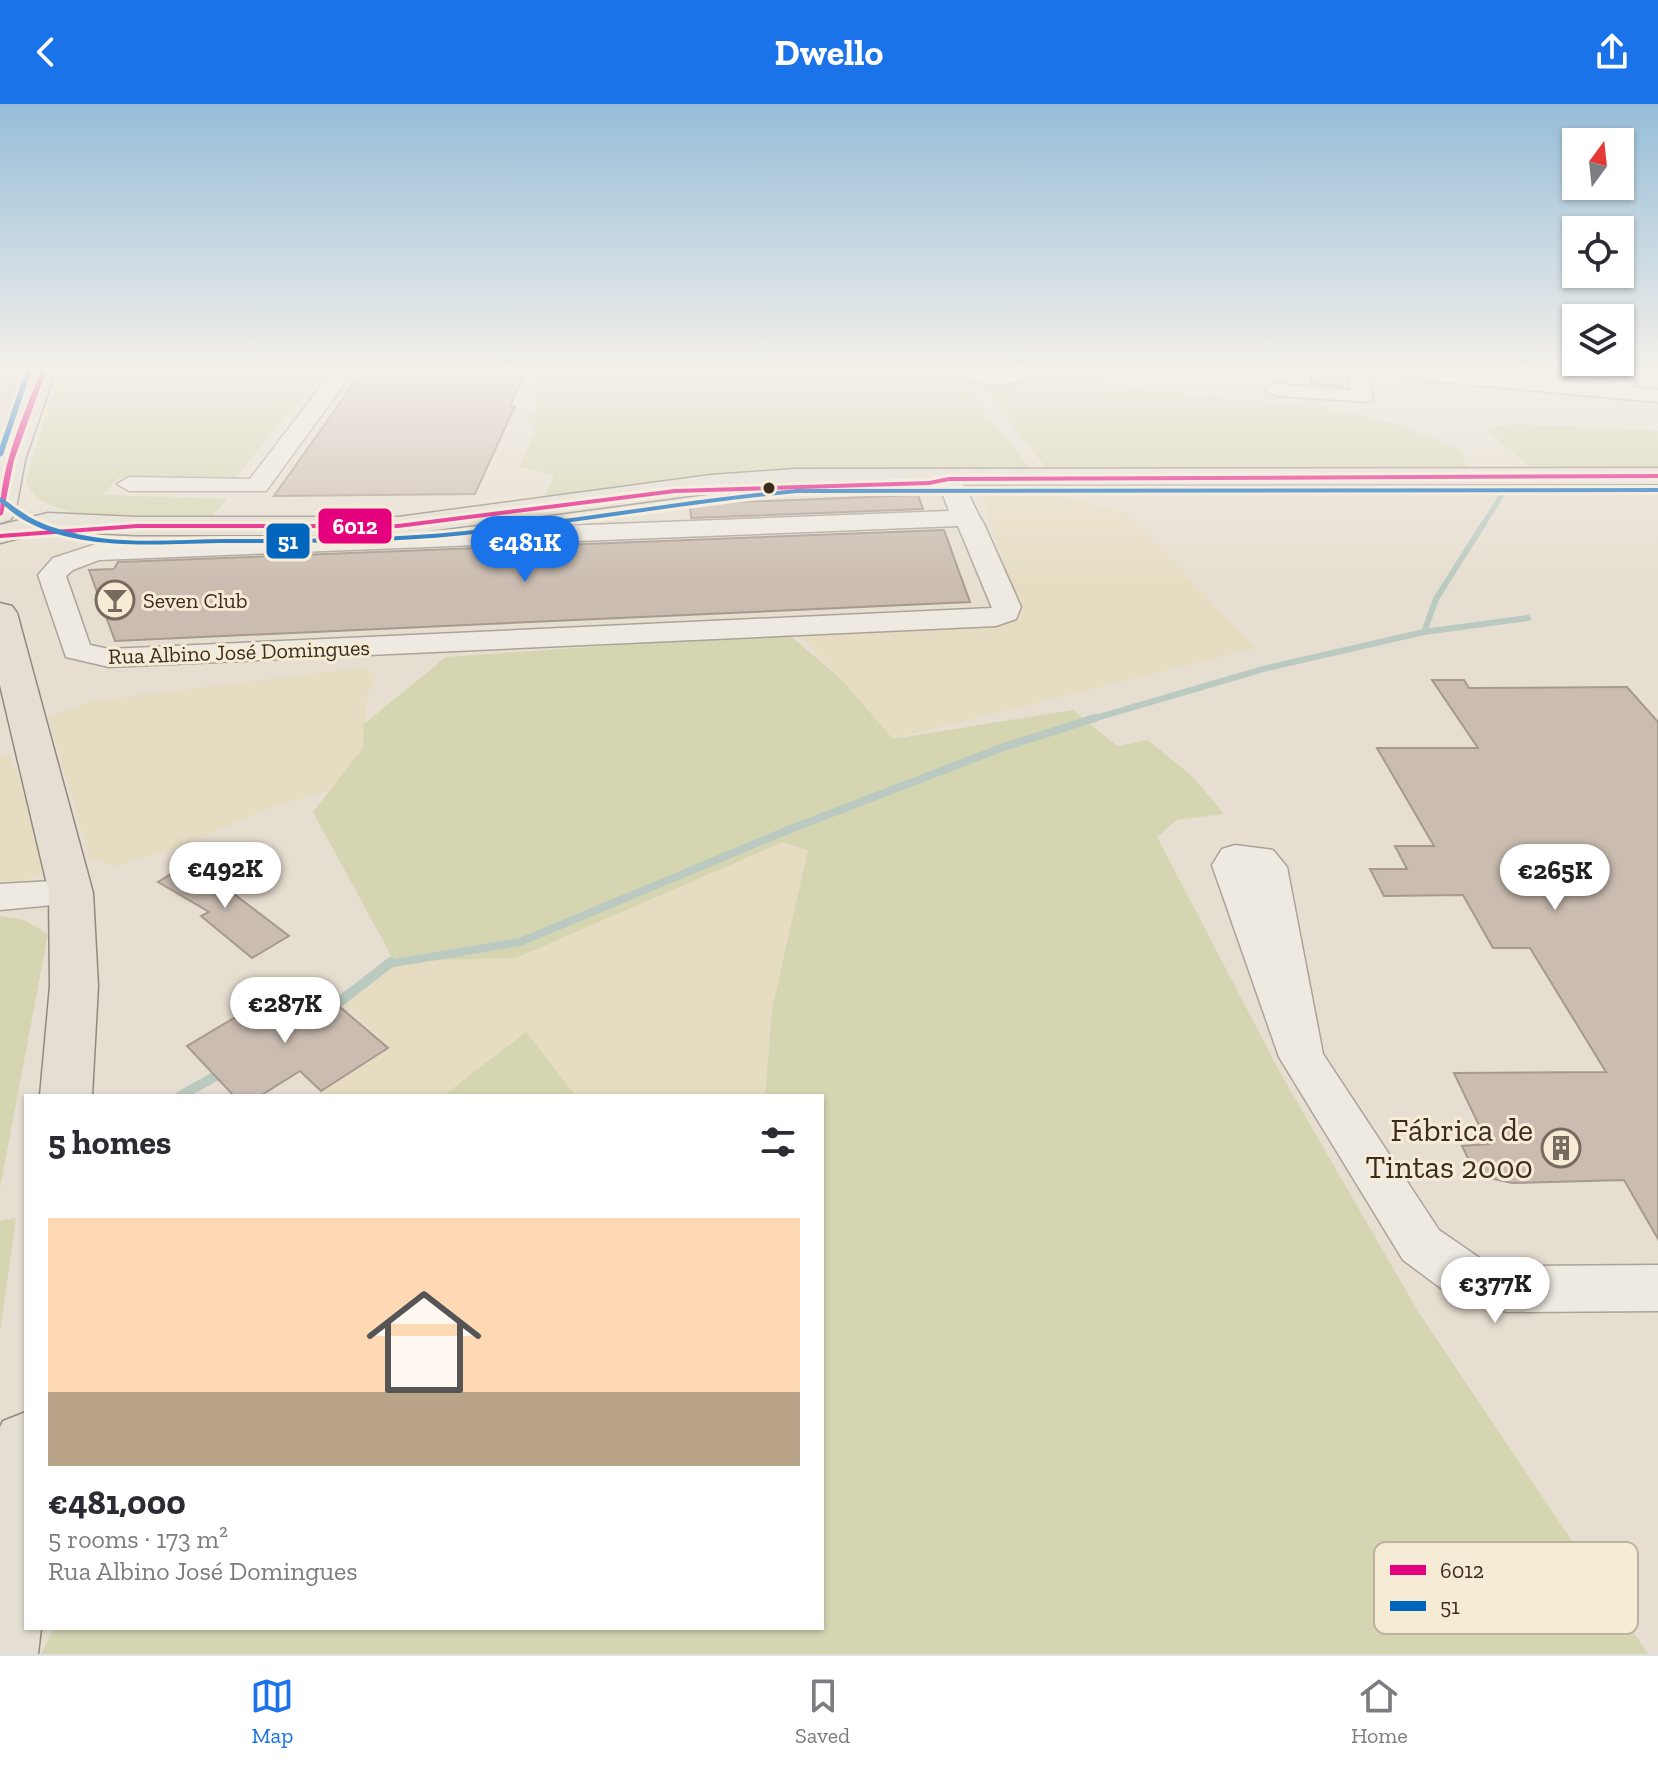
<!DOCTYPE html>
<meta charset="utf-8">
<style>
body{margin:0;font-family:"Zilla Slab",serif;background:#f7f7f7;color:#2b2b33;height:100vh;display:flex;flex-direction:column;font-size:30px;white-space:nowrap}
*{box-sizing:border-box;margin:0}
p{font-size:26px;color:#7c7c81}
.icon{flex:none;width:44px;height:44px;fill:none;stroke:currentColor;stroke-width:2;stroke-linecap:round;stroke-linejoin:round}
.map{position:relative;flex:1;overflow:hidden}
.sheet{position:absolute;left:24px;top:990px;width:800px;height:536px;display:flex;flex-direction:column;background:#fff;border-radius:0px;box-shadow:0 2px 6px #0004}
.sheet>*{flex:none}
.needle{width:52px;rotate:15deg}
.controls{position:absolute;left:1562px;top:24px;display:grid;gap:16px}
.controls a{display:grid;place-items:center;width:72px;height:72px;border-radius:0px;background:#fff;box-shadow:0 2px 6px #0004;font-size:40px}
.price{position:absolute;translate:-50% -68px;padding:0 18px;border-radius:28px;background:#fff;color:#222;font-size:26px;line-height:52px;filter:drop-shadow(0 2px 4px #0008)}
.price::after{content:'';position:absolute;left:50%;top:48px;width:24px;height:18px;margin-left:-12px;background:inherit;clip-path:polygon(0 0,100% 0,50% 100%)}
.price.current{background:#1a73e8;color:#fff}
ul{padding:0;list-style:none}
li{display:grid;align-content:center;gap:16px;height:424px;padding:0 24px}
li span{display:grid;place-items:center;height:248px;border-radius:0px;color:#555}
li>.icon{margin-inline-start:auto}
span .icon{width:144px;height:144px;fill:#fffc;stroke-width:1}
li b{font-size:34px}
h2{display:flex;justify-content:space-between;align-items:center;height:96px;padding:0 24px;font-size:34px}
header{display:flex;justify-content:space-between;align-items:center;height:104px;padding:0 24px;background:#1a73e8;color:#fff;font-size:36px;font-weight:700}
.tabs{display:flex;justify-content:space-around;align-items:center;height:112px;border-top:2px solid #e1e1e2;background:#fff;font-size:22px;color:#7c7c81}
.tabs a{display:grid;justify-items:center;gap:4px}
.tabs .current{color:#1a73e8}
.map>svg:first-child{display:block}
</style>
<header><svg class="icon" aria-label="back" viewBox="0 0 24 24"><path d="M15 5l-7 7 7 7"/></svg>Dwello<svg class="icon" aria-label="share" viewBox="0 0 24 24"><path d="M12 15V3M7 8l5-5 5 5M5 13v7h14v-7"/></svg></header>
<div class="map">
<svg width="1658" height="1550" viewBox="0 0 1658 1550">
<rect width="100%" height="100%" fill="#e6ded0"/>
<g fill="#e5dcc1">
<polygon points="981,386 1053,390 1128,410 1255,544 893,635 797,526 1021,516"/>
<polygon points="366,563 377,574 367,592 363,644 332,686 274,702 175,744 116,762 90,755 48,612 97,596"/>
<polygon points="9,649 56,765 5,783 0,783 0,651"/>
<polygon points="783,738 808,746 772,905 764,992 576,992 526,928 443,992 316,992 388,944 340,895 394,857 516,854"/>
</g>
<g fill="#d6d5b2">
<polygon points="0,265 32,265 20,298 0,302"/>
<path d="M59 265H325L233 376 118 374 103 391 227 395 206 418C166 416 39 423 26 377Z"/>
<polygon points="545,265 933,265 937,270 960,276 1028,362 1028,367 967,368 542,398 554,371 519,363 535,328 527,312 538,300 538,280"/>
<path d="M1046 265C1176 307 1341 281 1461 347L1467 364 1055 367 1044 361 979 280 1003 268Z"/>
<polygon points="1513,320 1658,327 1658,365 1538,364 1527,361 1486,325"/>
<polygon points="787,529 841,575 893,635 1073,606 1117,642 1148,636 1193,673 1224,710 1177,716 1157,733 1282,972 1419,1209 1648,1550 41,1550 54,1524 822,1524 822,992 765,992 772,905 808,746 783,738 516,854 394,857 313,708 363,644 364,620 446,553"/>
<polygon points="0,812 24,816 48,830 0,1084"/>
<polygon points="526,928 576,992 443,992"/>
<polygon points="16,1114 0,1228 0,1117"/>
</g>
<g fill="none" stroke-linecap="round" stroke-linejoin="round">
<polyline stroke="#bbcac1" stroke-width="5" points="1483,421 1503,389"/>
<g stroke="#bbcac1" stroke-width="6">
<polyline points="1424,528 1528,514"/>
<polyline points="1089,616 1267,564 1424,528 1436,495 1484,419"/>
</g>
<polyline stroke="#bbcac1" stroke-width="8" points="388,860 520,838 788,726 1001,644 1095,614"/>
<g stroke="#bbcac1" stroke-width="10">
<polyline points="320,913 391,858"/>
<polyline points="180,992 225,967"/>
</g>
</g>
<g fill="#cabcb0" stroke="#a69a8f" stroke-width="2">
<polygon points="364,265 527,265 510,302 515,302 475,390 274,392"/>
<polygon points="1310,265 1340,265 1342,282 1312,280"/>
<polygon points="918,391 923,405 691,414 690,400"/>
<polygon points="944,426 970,498 115,537 89,466 114,465 118,458"/>
<polygon points="1432,576 1464,576 1469,584 1627,583 1658,618 1658,1135 1624,1076 1512,1079 1476,1071 1462,1042 1488,1040 1454,969 1606,968 1530,844 1493,844 1463,791 1384,792 1370,765 1407,765 1395,742 1434,742 1377,644 1478,644"/>
<polygon points="189,759 212,773 289,832 252,854 201,812 209,808 158,778"/>
<polygon points="291,880 328,910 340,903 388,944 321,987 300,967 260,992 234,992 187,942"/>
</g>
<g fill="none" stroke-linecap="round" stroke-linejoin="round">
<defs>
<g id="minor">
<polygon points="334,265 355,265 266,387 129,387 117,380 129,373 250,375"/>
<path d="M958 265H1032C1017 286 974 286 958 265Z"/>
<polygon points="1347,265 1367,265 1373,293 1370,298 1276,292 1265,286 1276,280 1350,286"/>
<polygon points="1386,265 1433,265 1609,281 1613,278 1607,265 1627,265 1635,280 1632,283 1658,286 1658,298 1430,277 1389,269"/>
<path d="M949 368C964 371 974 406 984 420L1021 503 1016 515 996 522 109 563 66 553 38 471 53 454 96 440 949 407 937 375ZM958 422 992 504 109 545 90 541 66 472 73 466 99 456Z"/>
<polygon points="1235,741 1273,746 1287,763 1323,950 1439,1126 1484,1157 1507,1162 1658,1161 1658,1207 1507,1208 1453,1193 1403,1156 1279,953 1212,761 1222,745"/>
<polygon points="71,776 85,780 90,789 85,798 0,806 0,780"/>
</g>
<g id="major">
<polygon points="32,265 56,265 25,356 15,410 10,416 0,419 0,349"/>
<polygon points="1658,364 1658,380 796,381 711,389 398,431 137,431 48,427 0,439 0,421 48,409 137,413 398,413 711,371 796,365"/>
<polygon points="0,499 12,502 17,509 93,789 98,882 92,992 40,992 50,882 49,789 0,581"/>
<polygon points="26,1308 26,1524 41,1524 38,1550 0,1550 0,1323 3,1317"/>
</g>
</defs>
<use href="#minor" stroke="#aca398" stroke-width="3"/>
<use href="#major" stroke="#91897f" stroke-width="3"/>
<use href="#minor" fill="#eee9e1" fill-rule="evenodd"/>
<use href="#major" fill="#e5dfd3" fill-rule="evenodd"/>
<defs>
<g id="bus-1">
<path d="M41 265H47L14 356 3 410 0 412C0 361 24 312 41 265Z"/>
<polygon points="1658,370 1658,374 949,377 929,381 675,389 398,424 137,424 0,434 0,430 137,420 398,420 675,385 929,377 949,373"/>
</g>
<g id="bus-2">
<polygon points="26,265 32,265 3,351 0,353 0,342"/>
<path d="M1658 384V388L797 389C686 399 576 420 465 431 386 439 307 439 228 439 162 439 78 450 19 413 13 409 6 403 0 398V393C9 398 16 405 25 410 38 419 54 424 70 428 120 442 176 435 228 435 307 435 386 435 465 427 576 416 686 395 797 385Z"/>
</g>
</defs>
<use href="#bus-1" stroke="#f6ecd6" stroke-width="6"/>
<use href="#bus-2" stroke="#f6ecd6" stroke-width="6"/>
<use href="#bus-1" fill="#e5007d" fill-rule="evenodd"/>
<use href="#bus-2" fill="#0065bd" fill-rule="evenodd"/>
</g>
<linearGradient id="sky" x2="0" y2="1"><stop stop-color="#96bdd8"/><stop offset="0.55" stop-color="#f4f0ea"/><stop offset="1" stop-color="#f4f0ea" stop-opacity="0"/></linearGradient>
<rect width="1658" height="482" fill="url(#sky)"/>
<defs>
<symbol id="bar-ring" viewBox="-11 -11 22 22"><circle r="9.5" fill="#f6ecd6" stroke="#776a5e" stroke-width="1.5"/><path d="M-6-5H6L.8 .8V4.5H3.5V6h-7V4.5H-.8V.8Z" fill="#776a5e"/></symbol>
<symbol id="building-ring" viewBox="-11 -11 22 22"><circle r="9.5" fill="#f6ecd6" stroke="#776a5e" stroke-width="1.5"/><path d="M-4-6H4V6H1V3H-1V6H-4ZM-2.5-4.3h1.7v1.8h-1.7ZM.8-4.3h1.7v1.8H.8ZM-2.5-1h1.7V.8h-1.7ZM.8-1h1.7V.8H.8Z" fill="#776a5e"/></symbol>
</defs>
<g fill-rule="evenodd">
<use href="#bar-ring" x="93" y="474" width="44" height="44"/>
<use href="#building-ring" x="1539" y="1022" width="44" height="44"/>
</g>
<circle fill="#3b2c20" stroke="#f6ecd6" stroke-width="3" cx="769" cy="384" r="7"/>
<g text-anchor="middle" dominant-baseline="central" stroke-width="6" stroke-linejoin="round" paint-order="stroke">
<g font-size="22" fill="#3b2c20" stroke="#f6ecd6" text-anchor="start">
<text x="143" y="496">Seven Club</text>
</g>
<g font-size="22" fill="#3b2c20" stroke="#f6ecd6">
<text transform="translate(239 548) rotate(-2)">Rua Albino José Domingues</text>
</g>
<g font-size="32" fill="#3b2c20" stroke="#f6ecd6" text-anchor="end">
<text x="1533" y="1026">Fábrica de<tspan x="1533" dy="37">Tintas 2000</tspan></text>
</g>
</g>
<rect x="1374" y="1438" width="264" height="92" rx="12" fill="#f6ecd6" stroke="#beb29f" stroke-width="2"/>
<rect x="1390" y="1461" width="36" height="10" fill="#e5007d"/>
<rect x="1390" y="1497" width="36" height="10" fill="#0065bd"/>
<g font-size="22" fill="#3b2c20">
<text x="1440" y="1474">6012</text>
<text x="1440" y="1510">51</text>
</g>
<g stroke="#f6ecd6" stroke-width="3">
<rect x="317" y="403" width="76" height="38" rx="8" fill="#e5007d"/>
<rect x="265" y="418" width="46" height="38" rx="8" fill="#0065bd"/>
</g>
<g font-size="22" text-anchor="middle" font-weight="bold" fill="#fff">
<text x="355" y="430">6012</text>
<text x="288" y="445">51</text>
</g>
</svg>
<div class="controls">
<a><svg class="needle" viewBox="-14 -14 28 28"><path d="M0-13l5 13h-10z" fill="#e53935"/><path d="M0 13l5-13h-10z" fill="#7c7c81"/></svg></a>
<a><svg class="icon" aria-label="locate" viewBox="0 0 24 24"><circle cx="12" cy="12" r="6"/><path d="M12 2v4M12 18v4M2 12h4M18 12h4"/></svg></a>
<a><svg class="icon" aria-label="layers" viewBox="0 0 24 24"><path d="M12 4l9 5-9 5-9-5zM3 14l9 5 9-5"/></svg></a>
</div>
<b class="price current" style="left:525px;top:480px">€481K</b>
<b class="price" style="left:225px;top:806px">€492K</b>
<b class="price" style="left:1555px;top:808px">€265K</b>
<b class="price" style="left:285px;top:941px">€287K</b>
<b class="price" style="left:1495px;top:1221px">€377K</b>
<section class="sheet">
<h2>5 homes<svg class="icon" aria-label="filters" viewBox="0 0 24 24"><path d="M4 7h16M4 17h16"/><circle cx="9" cy="7" r="2"/><circle cx="15" cy="17" r="2"/></svg></h2>
<ul>
<li><span style="background:linear-gradient(#ffd9b3 70%,#b9a48a 0)"><svg class="icon" aria-label="home" viewBox="0 0 24 24"><path d="M3 11l9-7 9 7M6 9v11h12V9"/></svg></span><div><b>€481,000</b><p>5 rooms · 173 m²</p><p>Rua Albino José Domingues</p></div></li>
</ul>
</section>
</div>
<nav class="tabs">
<a class="current"><svg class="icon" aria-label="map" viewBox="0 0 24 24"><path d="M3 6l6-2 6 2 6-2v14l-6 2-6-2-6 2zM9 4v14M15 6v14"/></svg>Map</a>
<a><svg class="icon" aria-label="saved" viewBox="0 0 24 24"><path d="M7 4h10v16l-5-4-5 4z"/></svg>Saved</a>
<a><svg class="icon" aria-label="home" viewBox="0 0 24 24"><path d="M3 11l9-7 9 7M6 9v11h12V9"/></svg>Home</a>
</nav>
